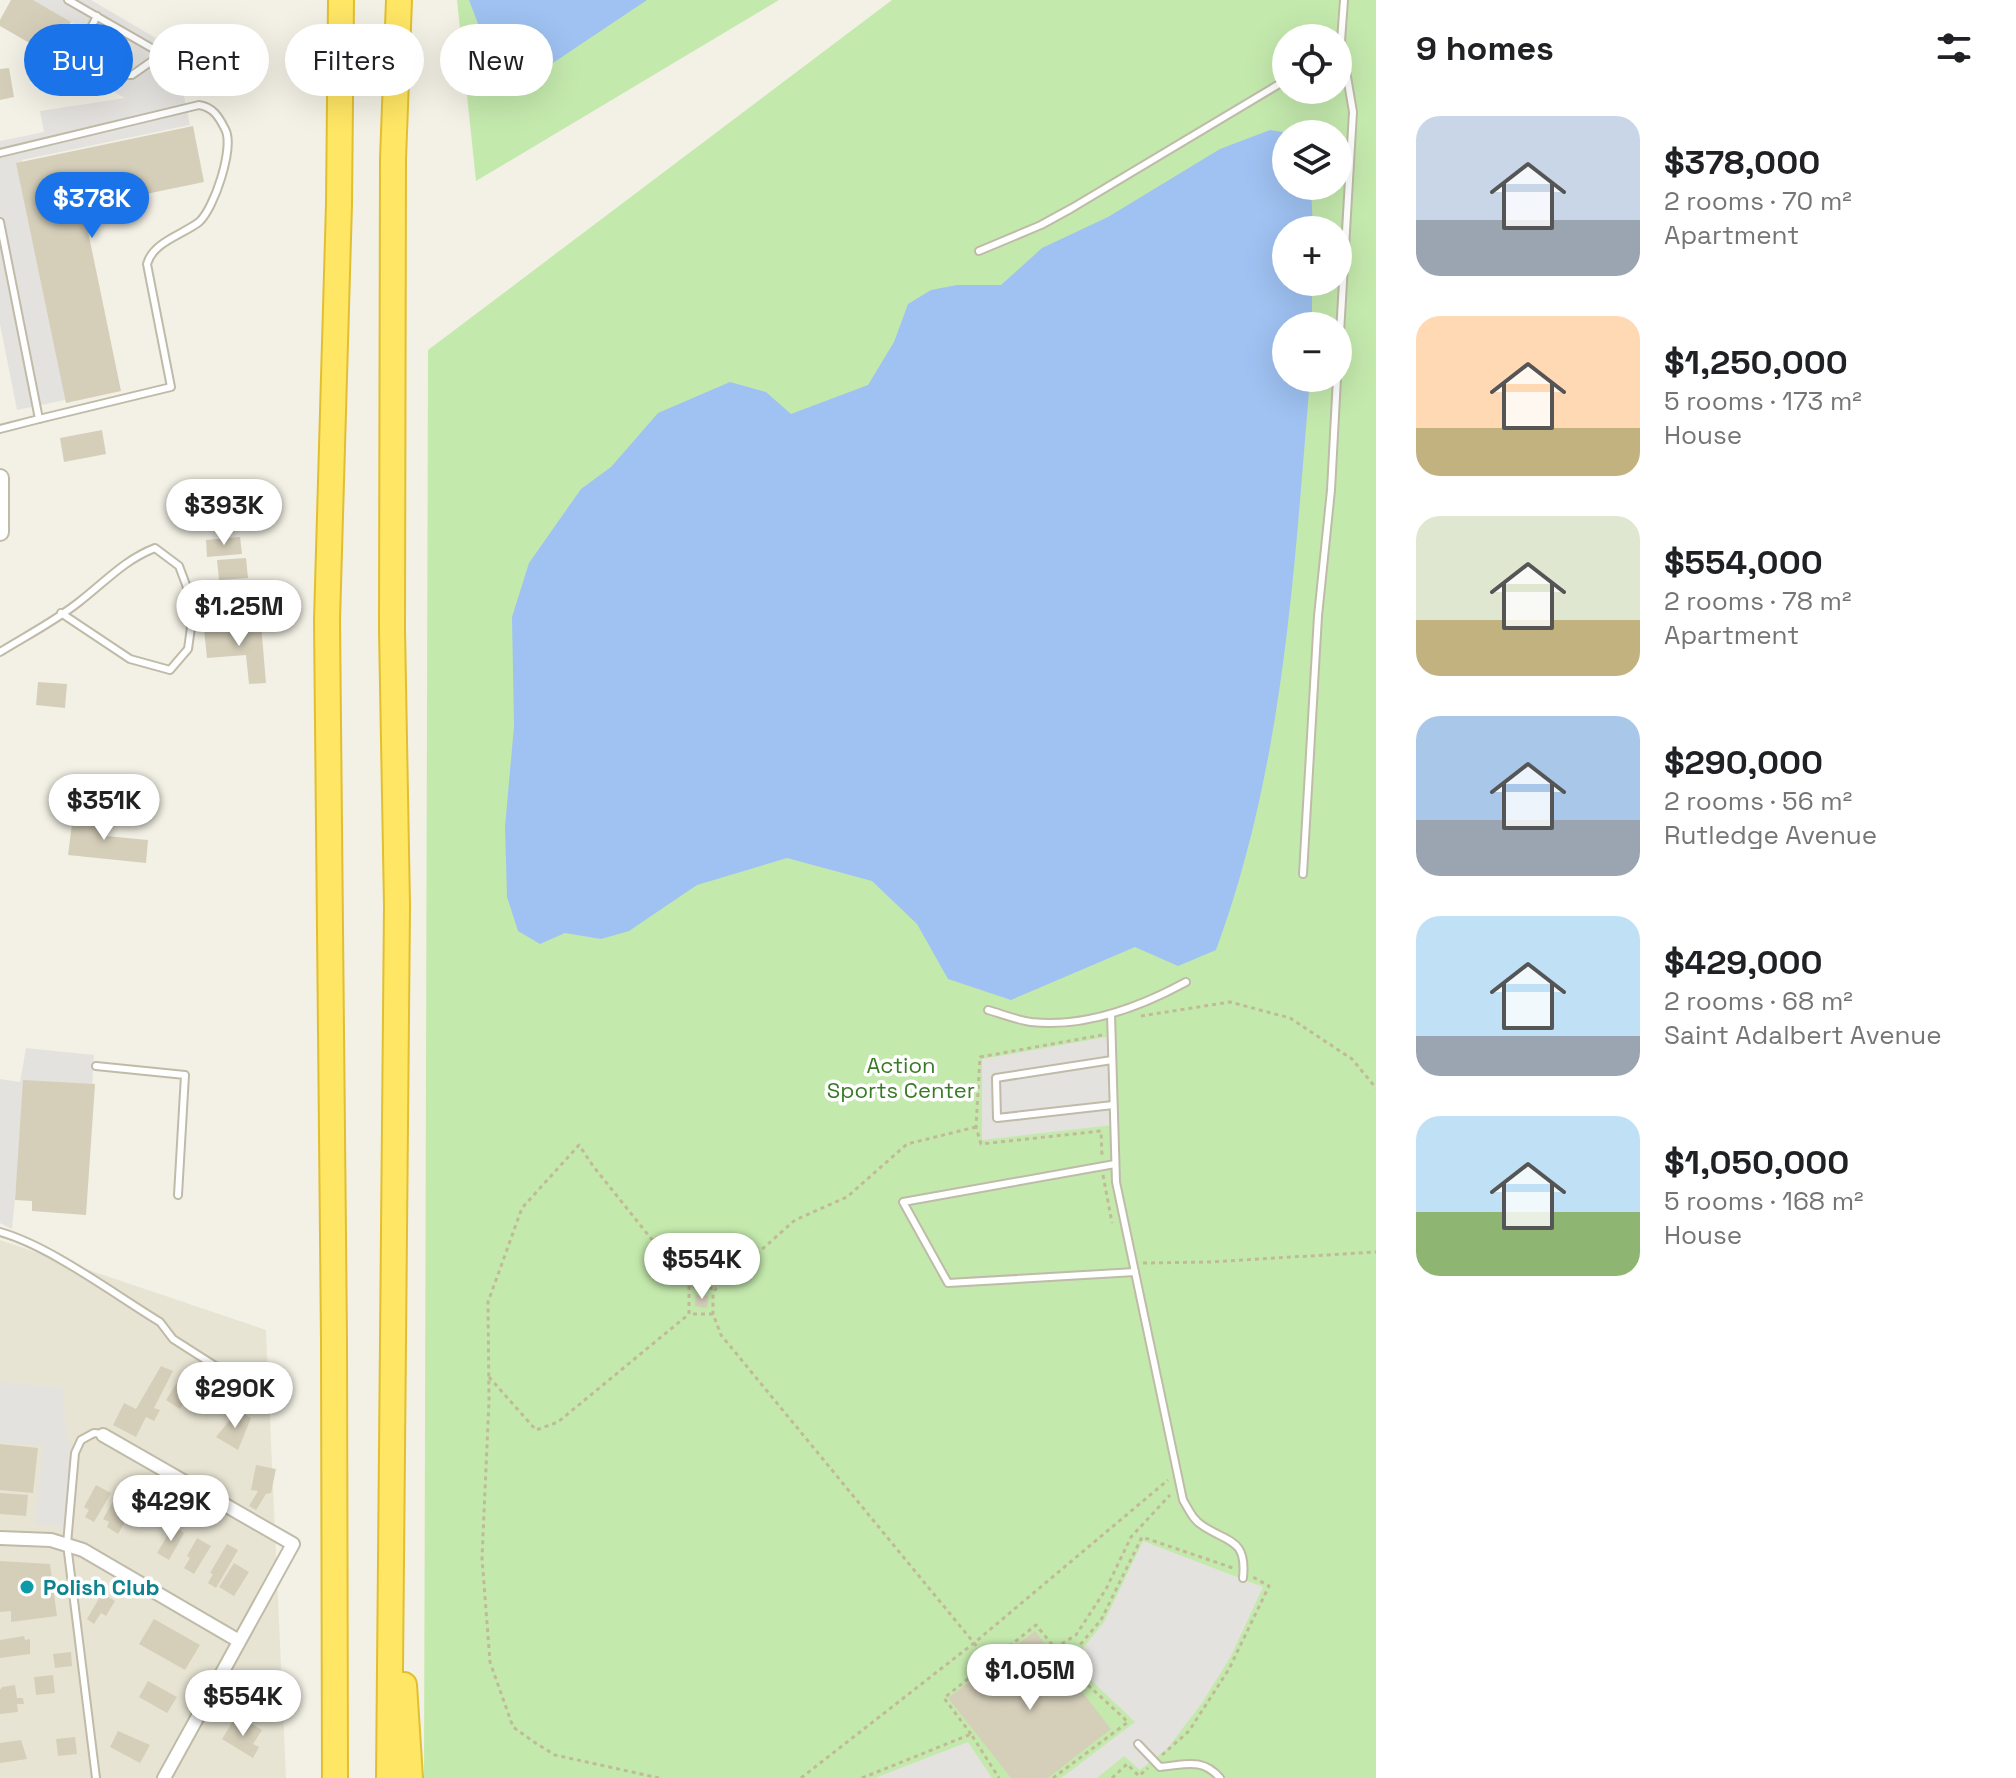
<!DOCTYPE html>
<meta charset="utf-8">
<style>
body{margin:0;font-family:"Space Grotesk",sans-serif;background:#f2f2f2;color:#202124;height:100vh;display:flex;flex-direction:column;font-size:30px;white-space:nowrap}
*{box-sizing:border-box;margin:0}
p{font-size:26px;color:#757577}
.icon{flex:none;width:44px;height:44px;fill:none;stroke:currentColor;stroke-width:2;stroke-linecap:round;stroke-linejoin:round}
.map{position:relative;flex:1;overflow:hidden}
.sheet{display:flex;flex-direction:column;background:#fff;width:640px}
.sheet>*{flex:none}
.top-card{position:absolute;left:24px;top:24px;width:760px;height:72px;display:flex;gap:16px}
.controls{position:absolute;left:1272px;top:24px;display:grid;gap:16px}
.controls a{display:grid;place-items:center;width:80px;height:80px;border-radius:50%;background:#fff;box-shadow:0 8px 32px #0002;font-size:40px}
.price{position:absolute;translate:-50% -68px;padding:0 18px;border-radius:28px;background:#fff;color:#222;font-size:26px;line-height:52px;filter:drop-shadow(0 2px 4px #0008)}
.price::after{content:'';position:absolute;left:50%;top:48px;width:24px;height:18px;margin-left:-12px;background:inherit;clip-path:polygon(0 0,100% 0,50% 100%)}
.price.active{background:#1a73e8;color:#fff}
ul{padding:0;list-style:none}
li{display:flex;align-items:center;gap:24px;height:200px;padding:0 40px}
li span{display:grid;place-items:center;flex:none;width:224px;height:160px;border-radius:24px;color:#555}
li>.icon{margin-inline-start:auto}
span .icon{width:96px;height:96px;fill:#fffc;stroke-width:1}
li b{font-size:34px}
h2{display:flex;justify-content:space-between;align-items:center;height:96px;padding:0 40px;font-size:34px}
.chip{padding:0 28px;border-radius:36px;background:#fff;box-shadow:0 8px 32px #0002;font-size:28px;line-height:72px}
.chip.active{background:#1a73e8;color:#fff}
main{display:flex;flex:1;min-height:0}
.map>svg:first-child{display:block}
</style>
<main>
<div class="map">
<svg width="1376" height="1778" viewBox="0 0 1376 1778">
<rect width="100%" height="100%" fill="#f3f1e5"/>
<polygon fill="#e7e4d3" points="0,1240 266,1330 286,1778 0,1778"/>
<g fill="#c4e9ad" fill-rule="evenodd">
<polygon points="457,0 779,0 476,181"/>
<path d="M892 0H1376V1778H424L428 350ZM1286 38H1338V90H1286ZM1286 134H1338V186H1286ZM1286 230H1338V282H1286ZM1286 326H1338V378H1286Z"/>
</g>
<g fill="#e4e2de">
<polygon points="32,0 91,0 195,61 181,82 190,125 22,160 70,399 17,410 0,324 0,141 44,132 40,111 125,98 55,59 74,24"/>
<polygon points="1112,1036 1113,1125 982,1140 982,1059"/>
<polygon points="26,1048 94,1055 92,1088 26,1083 12,1229 0,1223 0,1079 20,1082"/>
<polygon points="0,1382 62,1388 67,1439 74,1447 66,1527 35,1524 43,1445 0,1442"/>
<polygon points="1143,1541 1263,1587 1231,1656 1202,1703 1167,1749 1140,1770 1124,1756 1097,1778 1061,1778 1135,1722 1072,1662 1104,1622"/>
<polygon points="968,1742 992,1778 875,1778 911,1764"/>
</g>
<g fill="#9fc2f2">
<polygon points="469,0 647,0 505,95"/>
<path d="M1270 130 1295 134H1286V186H1311L1313 230H1286V282H1312V326H1286V378H1310C1294 571 1284 766 1216 950L1178 966 1135 947 1011 1000 948 979 917 924 872 881 787 858 697 885 629 931 601 939 565 933 540 944 518 931 507 897 505 827 514 726 512 617 529 563 581 489 611 467 658 413 730 382 766 392 791 414 868 385 894 342 908 304 931 290 957 285H1001L1042 248 1108 217 1220 149Z"/>
</g>
<g fill="#d5cfba">
<polygon points="11,0 33,0 71,22 52,56 0,26 0,20"/>
<polygon points="9,68 14,97 0,100 0,69"/>
<polygon points="193,126 204,182 83,207 121,391 66,403 16,163"/>
<polygon points="102,430 106,454 64,462 60,438"/>
<polygon points="240,537 242,554 207,557 206,540"/>
<polygon points="246,558 248,578 219,580 217,560"/>
<polygon points="254,584 255,602 228,603 227,585"/>
<polygon points="258,604 260,621 225,624 224,607"/>
<polygon points="261,624 266,683 249,684 246,655 207,658 204,629"/>
<polygon points="38,682 67,684 65,708 36,705"/>
<polygon points="73,816 108,819 106,836 148,840 146,863 68,855"/>
<polygon points="23,1080 95,1084 86,1215 32,1211 32,1201 15,1200"/>
<polygon points="696,1295 708,1296 707,1308 695,1306"/>
<polygon points="161,1366 173,1371 154,1408 160,1410 154,1421 146,1417 136,1437 113,1425 124,1403 136,1409"/>
<polygon points="178,1381 192,1389 180,1409 166,1400"/>
<polygon points="238,1410 251,1418 238,1450 216,1437"/>
<polygon points="0,1444 38,1448 33,1493 0,1490"/>
<polygon points="256,1465 276,1469 271,1493 266,1494 256,1510 249,1506 258,1491 251,1490"/>
<polygon points="96,1485 111,1493 94,1522 85,1517 89,1510 84,1507"/>
<polygon points="0,1493 28,1495 26,1516 0,1514"/>
<polygon points="114,1500 132,1510 118,1534 107,1527 109,1522 103,1519"/>
<polygon points="173,1526 184,1533 169,1560 157,1553"/>
<polygon points="197,1538 211,1546 194,1574 184,1568 190,1558 187,1556"/>
<polygon points="227,1544 238,1550 216,1588 208,1583 213,1574 210,1573"/>
<polygon points="0,1561 50,1564 57,1616 11,1622 11,1611 0,1612"/>
<polygon points="234,1563 249,1572 234,1596 219,1587"/>
<polygon points="102,1593 115,1601 106,1616 101,1613 94,1624 87,1619"/>
<polygon points="154,1619 200,1645 185,1670 139,1644"/>
<polygon points="1035,1631 1111,1729 1048,1778 1011,1778 948,1698"/>
<polygon points="24,1636 25,1640 30,1639 30,1654 0,1658 0,1640"/>
<polygon points="71,1652 72,1666 55,1668 53,1654"/>
<polygon points="53,1675 55,1693 36,1695 34,1677"/>
<polygon points="263,1675 278,1684 266,1703 251,1693"/>
<polygon points="148,1681 177,1697 167,1713 139,1697"/>
<polygon points="15,1685 17,1698 23,1698 24,1704 17,1704 18,1712 0,1714 0,1690 2,1687"/>
<polygon points="233,1721 245,1728 248,1722 262,1730 253,1744 259,1747 253,1758 222,1739"/>
<polygon points="118,1731 150,1745 140,1763 110,1747"/>
<polygon points="75,1737 77,1754 58,1756 56,1739"/>
<polygon points="21,1740 27,1759 0,1763 0,1743"/>
</g>
<g fill="none" stroke-linecap="round" stroke-linejoin="round">
<defs>
<g id="service">
<polyline points="68,0 162,54 132,75 121,75 80,49 97,16"/>
<path d="M0 153 199 105C213 107 219 117 225 129 235 147 214 209 199 222 182 235 153 242 147 264L171 387 39 419"/>
<polyline points="0,222 39,419 0,429"/>
<polyline points="979,251 1041,225 1072,208 1286,80"/>
<polyline points="1338,367 1353,112 1341,41 1344,0"/>
<path d="M0 652C26 636 55 621 79 602 105 582 124 560 155 548L179 566 194 606 188 649 170 670 130 659 61 613"/>
<polyline points="1303,874 1318,616 1331,490 1337,378"/>
<path d="M988 1010C1002 1014 1017 1020 1031 1022 1084 1028 1140 1007 1186 982"/>
<path d="M1111 1014 1116 1182 1183 1500C1189 1510 1193 1520 1203 1526 1229 1543 1247 1539 1243 1578"/>
<polyline points="1112,1060 996,1078 997,1118 1113,1105"/>
<polyline points="96,1066 185,1075 178,1195"/>
<polyline points="1115,1164 903,1202 948,1283 1135,1272"/>
<path d="M0 1232C50 1246 114 1294 160 1322L173 1339 267 1399"/>
<path d="M1138 1744 1160 1767C1185 1765 1202 1757 1220 1778"/>
<polyline points="96,1778 67,1544 75,1453 81,1440 94,1433 102,1434"/>
</g>
<g id="minor">
<polyline points="103,1435 293,1544 164,1778"/>
<polyline points="0,1538 51,1540 83,1550 239,1641"/>
</g>
<polyline id="tertiary" points="0,478 0,532"/>
<g id="motorway">
<polyline points="404,1685 410,1778"/>
<polyline points="335,1778 334,1340 327,620 339,204 341,0"/>
<polyline points="389,1778 397,906 392,629 393,159 399,0"/>
</g>
</defs>
<use href="#service" stroke="#bfbba8" stroke-width="10"/>
<use href="#minor" stroke="#bfbba8" stroke-width="16"/>
<use href="#tertiary" stroke="#bfbba8" stroke-width="20"/>
<use href="#motorway" stroke="#e2bf30" stroke-width="28"/>
<g stroke="#c1ba98" stroke-width="3" stroke-dasharray="4 4" stroke-linecap="butt">
<polyline points="1141,1016 1230,1002 1290,1018 1352,1059 1376,1088"/>
<polyline points="1102,1035 980,1057 976,1127 981,1144 1101,1131 1102,1156"/>
<polyline points="976,1127 907,1144 847,1197 795,1220 759,1252 721,1281 713,1293 713,1314 721,1335 988,1660"/>
<polyline points="1103,1175 1112,1223"/>
<polyline points="1143,1263 1209,1262 1376,1252"/>
<polyline points="713,1314 689,1314 689,1286 716,1289"/>
<polyline points="489,1377 536,1430 558,1422 689,1314"/>
<polyline points="1055,1648 1067,1659"/>
<polyline points="971,1734 944,1698 1036,1625 1055,1648 1076,1635 1106,1589 1131,1537 1170,1495"/>
<polyline points="1162,1755 1189,1731 1229,1669 1269,1586 1253,1577"/>
<polyline points="659,1778 555,1755 534,1742 513,1727 490,1662 482,1558 489,1401 488,1302 522,1208 579,1145 593,1166 689,1286"/>
<polyline points="801,1778 974,1643 1168,1480"/>
<polyline points="862,1778 971,1734 999,1778"/>
<polyline points="1053,1778 1128,1722 1089,1686 1068,1659 1101,1620 1142,1537 1233,1568"/>
<polyline points="1112,1778 1127,1764 1139,1776 1148,1768"/>
</g>
<use href="#service" stroke="#fff" stroke-width="6"/>
<use href="#minor" stroke="#fff" stroke-width="12"/>
<use href="#tertiary" stroke="#fff" stroke-width="16"/>
<use href="#motorway" stroke="#ffe665" stroke-width="24"/>
</g>
<circle fill="#0f9aa8" stroke="#fff" stroke-width="3" cx="27" cy="1587" r="8"/>
<g text-anchor="middle" dominant-baseline="central" stroke-width="7" stroke-linejoin="round" paint-order="stroke">
<g font-size="22" fill="#387a26" stroke="#fff">
<text x="901" y="1065">Action<tspan x="901" dy="25">Sports Center</tspan></text>
</g>
<g font-size="22" font-weight="bold" fill="#0d838f" stroke="#fff" text-anchor="start">
<text x="43" y="1587">Polish Club</text>
</g>
</g>
</svg>
<div class="controls">
<a><svg class="icon" aria-label="locate" viewBox="0 0 24 24"><circle cx="12" cy="12" r="6"/><path d="M12 2v4M12 18v4M2 12h4M18 12h4"/></svg></a>
<a><svg class="icon" aria-label="layers" viewBox="0 0 24 24"><path d="M12 4l9 5-9 5-9-5zM3 14l9 5 9-5"/></svg></a>
<a>+</a>
<a>−</a>
</div>
<b class="price active" style="left:92px;top:240px">$378K</b>
<b class="price" style="left:224px;top:547px">$393K</b>
<b class="price" style="left:239px;top:648px">$1.25M</b>
<b class="price" style="left:104px;top:842px">$351K</b>
<b class="price" style="left:702px;top:1301px">$554K</b>
<b class="price" style="left:235px;top:1430px">$290K</b>
<b class="price" style="left:171px;top:1543px">$429K</b>
<b class="price" style="left:1030px;top:1712px">$1.05M</b>
<b class="price" style="left:243px;top:1738px">$554K</b>
<div class="top-card">
<a class="chip active">Buy</a>
<a class="chip">Rent</a>
<a class="chip">Filters</a>
<a class="chip">New</a>
</div>
</div>
<section class="sheet">
<h2>9 homes<svg class="icon" aria-label="filters" viewBox="0 0 24 24"><path d="M4 7h16M4 17h16"/><circle cx="9" cy="7" r="2"/><circle cx="15" cy="17" r="2"/></svg></h2>
<ul>
<li><span style="background:linear-gradient(#c9d6e8 65%,#9aa5b1 0)"><svg class="icon" aria-label="home" viewBox="0 0 24 24"><path d="M3 11l9-7 9 7M6 9v11h12V9"/></svg></span><div><b>$378,000</b><p>2 rooms · 70 m²</p><p>Apartment</p></div></li>
<li><span style="background:linear-gradient(#ffd9b3 70%,#c2b280 0)"><svg class="icon" aria-label="home" viewBox="0 0 24 24"><path d="M3 11l9-7 9 7M6 9v11h12V9"/></svg></span><div><b>$1,250,000</b><p>5 rooms · 173 m²</p><p>House</p></div></li>
<li><span style="background:linear-gradient(#dfe7d0 65%,#c2b280 0)"><svg class="icon" aria-label="home" viewBox="0 0 24 24"><path d="M3 11l9-7 9 7M6 9v11h12V9"/></svg></span><div><b>$554,000</b><p>2 rooms · 78 m²</p><p>Apartment</p></div></li>
<li><span style="background:linear-gradient(#a9c7e8 65%,#9aa5b1 0)"><svg class="icon" aria-label="home" viewBox="0 0 24 24"><path d="M3 11l9-7 9 7M6 9v11h12V9"/></svg></span><div><b>$290,000</b><p>2 rooms · 56 m²</p><p>Rutledge Avenue</p></div></li>
<li><span style="background:linear-gradient(#bfe0f5 75%,#9aa5b1 0)"><svg class="icon" aria-label="home" viewBox="0 0 24 24"><path d="M3 11l9-7 9 7M6 9v11h12V9"/></svg></span><div><b>$429,000</b><p>2 rooms · 68 m²</p><p>Saint Adalbert Avenue</p></div></li>
<li><span style="background:linear-gradient(#bfe0f5 60%,#8fb573 0)"><svg class="icon" aria-label="home" viewBox="0 0 24 24"><path d="M3 11l9-7 9 7M6 9v11h12V9"/></svg></span><div><b>$1,050,000</b><p>5 rooms · 168 m²</p><p>House</p></div></li>
</ul>
</section>
</main>
